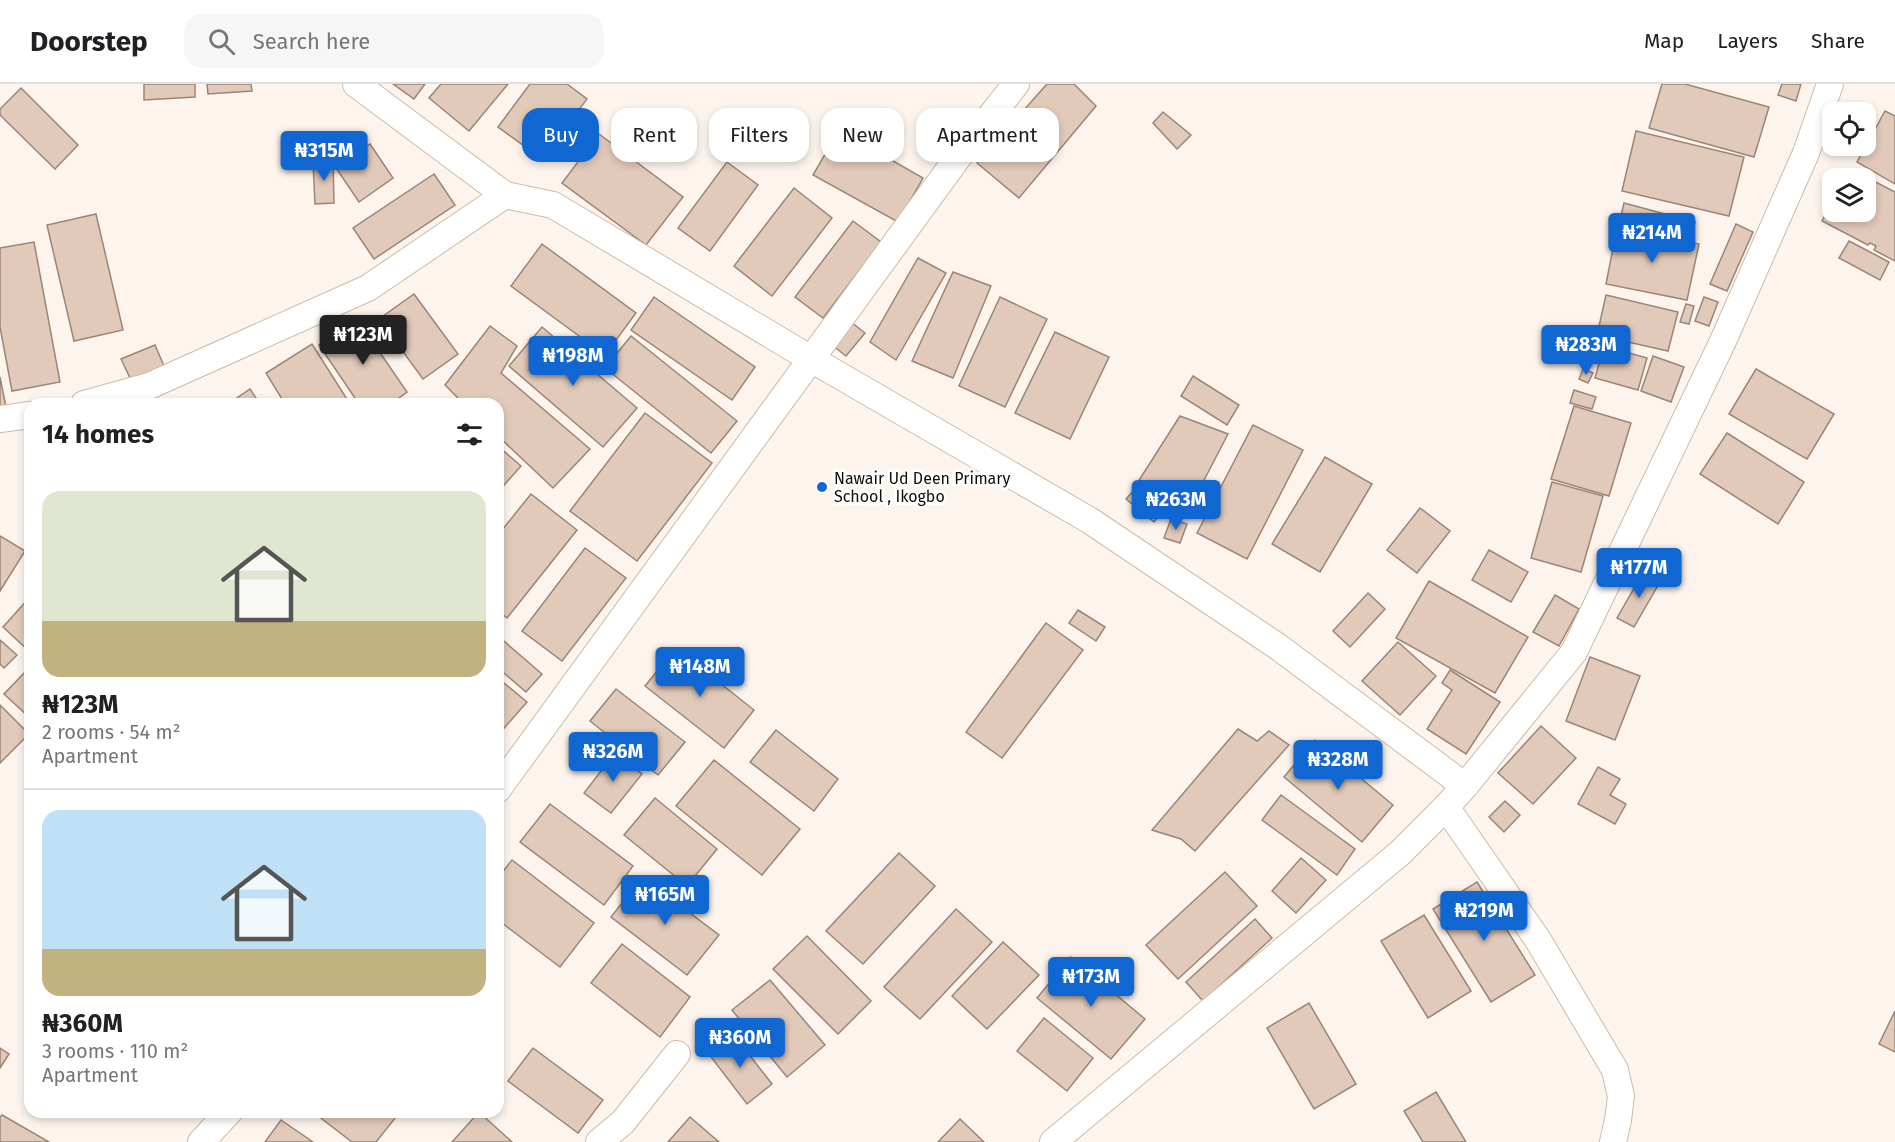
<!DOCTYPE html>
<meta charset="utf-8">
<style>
body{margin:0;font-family:"Fira Sans",sans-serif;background:#f6f6f6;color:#202124;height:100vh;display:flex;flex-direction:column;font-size:22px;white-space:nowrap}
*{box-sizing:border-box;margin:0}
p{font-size:20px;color:#757577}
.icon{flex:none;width:33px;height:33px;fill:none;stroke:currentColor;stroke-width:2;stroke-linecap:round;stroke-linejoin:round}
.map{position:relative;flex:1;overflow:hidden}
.side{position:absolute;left:24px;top:314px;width:480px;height:720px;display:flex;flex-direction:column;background:#fff;border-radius:18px;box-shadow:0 3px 9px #0003}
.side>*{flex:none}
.banner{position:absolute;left:522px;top:24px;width:570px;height:54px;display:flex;gap:12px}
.controls{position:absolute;left:1822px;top:18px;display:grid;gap:12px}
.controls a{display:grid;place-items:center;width:54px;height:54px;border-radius:12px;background:#fff;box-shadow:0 3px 9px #0003;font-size:30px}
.price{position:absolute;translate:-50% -51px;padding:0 14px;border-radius:6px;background:#1067d1;color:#fff;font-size:20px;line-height:39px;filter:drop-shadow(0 2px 3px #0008)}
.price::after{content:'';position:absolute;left:50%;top:36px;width:18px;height:14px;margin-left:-9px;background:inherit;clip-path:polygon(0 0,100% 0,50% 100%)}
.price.current{background:#222;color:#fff}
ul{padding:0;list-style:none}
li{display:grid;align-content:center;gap:12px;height:318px;padding:0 18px}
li+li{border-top:2px solid #e0e0e0}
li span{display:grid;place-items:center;height:186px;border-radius:18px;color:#555}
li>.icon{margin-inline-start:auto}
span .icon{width:108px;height:108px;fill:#fffc;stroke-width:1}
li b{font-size:26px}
h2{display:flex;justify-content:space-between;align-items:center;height:72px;padding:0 18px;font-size:26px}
.chip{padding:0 21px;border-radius:18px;background:#fff;box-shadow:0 3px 9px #0003;font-size:21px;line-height:54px}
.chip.current{background:#1067d1;color:#fff}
header{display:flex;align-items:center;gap:36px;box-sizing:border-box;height:84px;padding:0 30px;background:#fff;border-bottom:2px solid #e0e0e0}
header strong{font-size:28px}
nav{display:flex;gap:33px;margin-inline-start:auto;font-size:21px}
.search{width:420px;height:54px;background:#f6f6f6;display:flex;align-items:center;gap:15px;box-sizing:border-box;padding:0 21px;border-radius:18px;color:#757577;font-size:22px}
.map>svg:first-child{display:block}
</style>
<header>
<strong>Doorstep</strong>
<div class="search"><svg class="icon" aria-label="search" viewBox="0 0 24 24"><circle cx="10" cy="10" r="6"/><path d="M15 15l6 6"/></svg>Search here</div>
<nav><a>Map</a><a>Layers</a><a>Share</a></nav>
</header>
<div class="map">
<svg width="1895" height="1058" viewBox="0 0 1895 1058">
<rect width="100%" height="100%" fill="#fdf5ed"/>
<g fill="#e2caba" stroke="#9b8576" stroke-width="1.5">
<polygon points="144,0 195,0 195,13 144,16"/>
<polygon points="207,0 251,0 252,7 208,10"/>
<polygon points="393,0 425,0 414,15"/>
<polygon points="441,0 508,0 469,47 429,14"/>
<polygon points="530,0 567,0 587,15 542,75 498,43"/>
<polygon points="1047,0 1074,0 1096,22 1019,114 977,79"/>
<polygon points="1662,0 1685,0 1769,23 1754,73 1649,44"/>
<polygon points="1782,0 1801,0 1796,17 1778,11"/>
<polygon points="21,4 78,61 55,85 0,31 0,25"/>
<polygon points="1885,27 1895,32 1895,100 1857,78"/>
<polygon points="1163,28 1191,51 1177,65 1153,39"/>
<polygon points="839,46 923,94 898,138 813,91"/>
<polygon points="1636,47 1744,73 1729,132 1622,107"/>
<polygon points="599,50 683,113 646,161 562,99"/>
<polygon points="370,60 393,94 359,118 336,84"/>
<polygon points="333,77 334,119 315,120 313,78"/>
<polygon points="727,78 758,101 710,167 678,144"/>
<polygon points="1851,85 1895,108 1895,177 1874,166 1876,162 1870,159 1868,161 1822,137 1833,117 1833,128 1866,128 1866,94 1845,94"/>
<polygon points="434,90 455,121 374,175 353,144"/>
<polygon points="794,104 832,134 772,212 734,182"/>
<polygon points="1624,119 1695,138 1690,155 1620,136"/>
<polygon points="96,130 123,246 74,257 47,141"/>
<polygon points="853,137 881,158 823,234 795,213"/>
<polygon points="1736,140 1753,148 1727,207 1710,200"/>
<polygon points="1617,144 1699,160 1687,216 1606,200"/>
<polygon points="1849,157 1889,178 1880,196 1839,174"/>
<polygon points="34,158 60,298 12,307 0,243 0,164"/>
<polygon points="542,160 636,229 605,271 511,202"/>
<polygon points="918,174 946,189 896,276 870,258"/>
<polygon points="953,188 991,202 953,294 912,277"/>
<polygon points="414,210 458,270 423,295 379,235"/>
<polygon points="1606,211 1678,228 1668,267 1597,251"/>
<polygon points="654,213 755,283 732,316 631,246"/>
<polygon points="1000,213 1047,235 1005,323 959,302"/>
<polygon points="1704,213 1718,218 1709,242 1695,237"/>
<polygon points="1686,220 1694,222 1689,240 1680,238"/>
<polygon points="357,235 407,308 391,320 359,320 319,261"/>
<polygon points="851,238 865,249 846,272 832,261"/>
<polygon points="490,242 517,262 501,289 590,365 553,404 498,352 498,320 464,320 445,301"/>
<polygon points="542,243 637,324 603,363 509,282"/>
<polygon points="1055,248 1109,273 1070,355 1015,329"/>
<polygon points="631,252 737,337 711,369 605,284"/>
<polygon points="312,260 350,320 285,320 266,289"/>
<polygon points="155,261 164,282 131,296 121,275"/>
<polygon points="1604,262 1647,274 1638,306 1595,294"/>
<polygon points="1653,272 1684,283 1671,318 1641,307"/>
<polygon points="1583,285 1593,289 1588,299 1579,295"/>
<polygon points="1756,285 1834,330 1807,375 1729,330"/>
<polygon points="1193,292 1239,321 1227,341 1181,312"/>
<polygon points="0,293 6,323 0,323"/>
<polygon points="250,305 260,320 228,320"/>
<polygon points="1574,306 1596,313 1592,325 1570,319"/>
<polygon points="1574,322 1631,339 1609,412 1551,395"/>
<polygon points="645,329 712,379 637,477 570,427"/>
<polygon points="1180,332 1228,350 1188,427 1136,401"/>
<polygon points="1253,341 1303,366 1247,475 1197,449"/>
<polygon points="1727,349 1804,398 1778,440 1700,390"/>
<polygon points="498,362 521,382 498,408"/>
<polygon points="1325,373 1372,400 1320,488 1272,460"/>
<polygon points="1552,398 1603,412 1581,488 1531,474"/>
<polygon points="1135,405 1162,428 1154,438 1126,415"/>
<polygon points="531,410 577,446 507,534 498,527 498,451"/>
<polygon points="1420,424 1450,447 1417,489 1387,466"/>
<polygon points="1171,435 1187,440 1180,459 1164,454"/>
<polygon points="0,452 25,467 0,507"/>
<polygon points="585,464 626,494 562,577 522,547"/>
<polygon points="1489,466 1528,488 1511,518 1472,496"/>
<polygon points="1644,487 1661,496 1634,543 1617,534"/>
<polygon points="1429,497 1528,553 1495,609 1396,554"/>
<polygon points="1368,509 1385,525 1350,563 1333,547"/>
<polygon points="1555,511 1579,525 1559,562 1533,548"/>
<polygon points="30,513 30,568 3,543"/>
<polygon points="1078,526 1105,543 1096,557 1069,539"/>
<polygon points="1046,539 1083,566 1002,674 966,648"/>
<polygon points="498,552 542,590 526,608 498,584"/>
<polygon points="0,556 17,571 4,584 0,580"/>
<polygon points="1398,558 1436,592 1400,631 1362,597"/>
<polygon points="676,564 754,626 724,664 645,602"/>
<polygon points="1590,573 1640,592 1615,656 1566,637"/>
<polygon points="28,585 30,586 30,634 4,610"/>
<polygon points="1450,586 1500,618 1466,670 1427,645 1452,606 1442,599"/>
<polygon points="504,599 527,618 498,651 498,606"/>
<polygon points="616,605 685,658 658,691 590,637"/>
<polygon points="0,621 29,650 0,679"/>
<polygon points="1541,642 1576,674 1533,720 1498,689"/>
<polygon points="1238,645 1257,657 1269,647 1289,661 1195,767 1181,755 1152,746"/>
<polygon points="776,646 838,695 814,727 750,678"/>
<polygon points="1315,656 1393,721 1362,758 1284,693"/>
<polygon points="615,669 642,690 611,729 584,709"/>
<polygon points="714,676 800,745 762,791 676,722"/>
<polygon points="1598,683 1620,695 1610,711 1626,720 1615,740 1578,720"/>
<polygon points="1281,711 1355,765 1337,791 1262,736"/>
<polygon points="655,714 717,765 687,802 624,751"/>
<polygon points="1505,717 1520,731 1504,748 1489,733"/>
<polygon points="550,720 633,782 604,821 520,758"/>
<polygon points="899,769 935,802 863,880 826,847"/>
<polygon points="1301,774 1326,796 1296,829 1272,807"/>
<polygon points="512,776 594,839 560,883 498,836 498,794"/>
<polygon points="1225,788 1257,822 1178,895 1146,861"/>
<polygon points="642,793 719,851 687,891 611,833"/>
<polygon points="1477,798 1535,891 1491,918 1433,825"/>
<polygon points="956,825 992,858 920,935 884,903"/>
<polygon points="1424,831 1471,907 1428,934 1381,857"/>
<polygon points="1255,835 1272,854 1203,917 1186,898"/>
<polygon points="807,852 871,917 838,950 773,885"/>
<polygon points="1003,858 1039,891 987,945 952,912"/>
<polygon points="622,860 690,913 660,953 591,899"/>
<polygon points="1071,873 1145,935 1111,975 1037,914"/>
<polygon points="770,896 825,961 787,993 732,926"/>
<polygon points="1309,919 1356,1000 1314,1025 1267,944"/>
<polygon points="1895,927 1895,968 1879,960"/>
<polygon points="1044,934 1093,974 1067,1007 1017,967"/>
<polygon points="733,950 772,1000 747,1020 708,969"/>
<polygon points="0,964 9,970 0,984"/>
<polygon points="533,964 603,1016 578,1049 508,997"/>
<polygon points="1436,1008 1466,1058 1423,1058 1404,1027"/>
<polygon points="313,1028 389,1028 396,1033 376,1058 352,1058"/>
<polygon points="479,1028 512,1058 452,1058"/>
<polygon points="2,1031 49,1058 0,1058 0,1033"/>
<polygon points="690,1033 719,1058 668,1058"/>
<polygon points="960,1035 984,1058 938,1058"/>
<polygon points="281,1036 313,1058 265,1058"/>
</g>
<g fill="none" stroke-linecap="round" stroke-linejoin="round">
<defs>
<g id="street">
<polyline points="356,0 505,111 553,121 811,275 1089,436 1277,562 1465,702"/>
<polyline points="84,320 149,302 368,204 505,111"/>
<polyline points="0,335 30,331"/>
<polyline points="498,705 959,72 1016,0"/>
<polyline points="1446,723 1538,856 1615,986 1621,1012 1618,1036 1613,1058"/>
<polyline points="201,1058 229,1028"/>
<polyline points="599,1058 623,1038 677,970"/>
<polyline points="1053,1058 1400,769 1446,723 1465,702 1574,568 1723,257 1806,69 1830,0"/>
</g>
</defs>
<use href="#street" stroke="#cdbba7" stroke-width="28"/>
<use href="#street" stroke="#fff" stroke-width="26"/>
</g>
<circle fill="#1067d1" stroke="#fff" stroke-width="2" cx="822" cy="403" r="6"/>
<g text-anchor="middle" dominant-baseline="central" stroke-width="6" stroke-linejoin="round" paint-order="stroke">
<g font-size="16" fill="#120c06" stroke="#fff" text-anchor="start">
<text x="834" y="394">Nawair Ud Deen Primary<tspan x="834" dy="18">School , Ikogbo</tspan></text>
</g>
</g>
</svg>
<div class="controls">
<a><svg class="icon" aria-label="locate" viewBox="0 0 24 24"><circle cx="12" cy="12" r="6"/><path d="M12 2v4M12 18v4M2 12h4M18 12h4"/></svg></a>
<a><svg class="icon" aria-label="layers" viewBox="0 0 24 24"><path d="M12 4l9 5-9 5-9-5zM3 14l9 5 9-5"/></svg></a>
</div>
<b class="price" style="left:324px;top:98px">₦315M</b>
<b class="price" style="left:1652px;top:180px">₦214M</b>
<b class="price current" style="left:363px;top:282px">₦123M</b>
<b class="price" style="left:1586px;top:292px">₦283M</b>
<b class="price" style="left:573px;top:303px">₦198M</b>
<b class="price" style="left:1176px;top:447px">₦263M</b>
<b class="price" style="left:1639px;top:515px">₦177M</b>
<b class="price" style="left:700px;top:614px">₦148M</b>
<b class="price" style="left:613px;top:699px">₦326M</b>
<b class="price" style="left:1338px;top:707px">₦328M</b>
<b class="price" style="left:665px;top:842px">₦165M</b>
<b class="price" style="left:1484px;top:858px">₦219M</b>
<b class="price" style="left:1091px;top:924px">₦173M</b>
<b class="price" style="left:740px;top:985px">₦360M</b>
<div class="banner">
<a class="chip current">Buy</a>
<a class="chip">Rent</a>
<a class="chip">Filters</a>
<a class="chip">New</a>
<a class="chip">Apartment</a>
</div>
<section class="side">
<h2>14 homes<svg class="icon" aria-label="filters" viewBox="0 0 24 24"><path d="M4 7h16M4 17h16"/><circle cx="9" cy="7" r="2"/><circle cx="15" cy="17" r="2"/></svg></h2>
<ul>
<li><span style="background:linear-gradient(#dfe7d0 70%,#c2b280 0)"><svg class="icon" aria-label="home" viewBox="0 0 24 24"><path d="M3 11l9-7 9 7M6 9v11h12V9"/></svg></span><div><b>₦123M</b><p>2 rooms · 54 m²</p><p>Apartment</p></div></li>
<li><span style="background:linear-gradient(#bfe0f5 75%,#c2b280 0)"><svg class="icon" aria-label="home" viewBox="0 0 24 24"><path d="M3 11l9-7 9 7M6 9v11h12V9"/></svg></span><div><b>₦360M</b><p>3 rooms · 110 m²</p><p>Apartment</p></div></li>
</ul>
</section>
</div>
